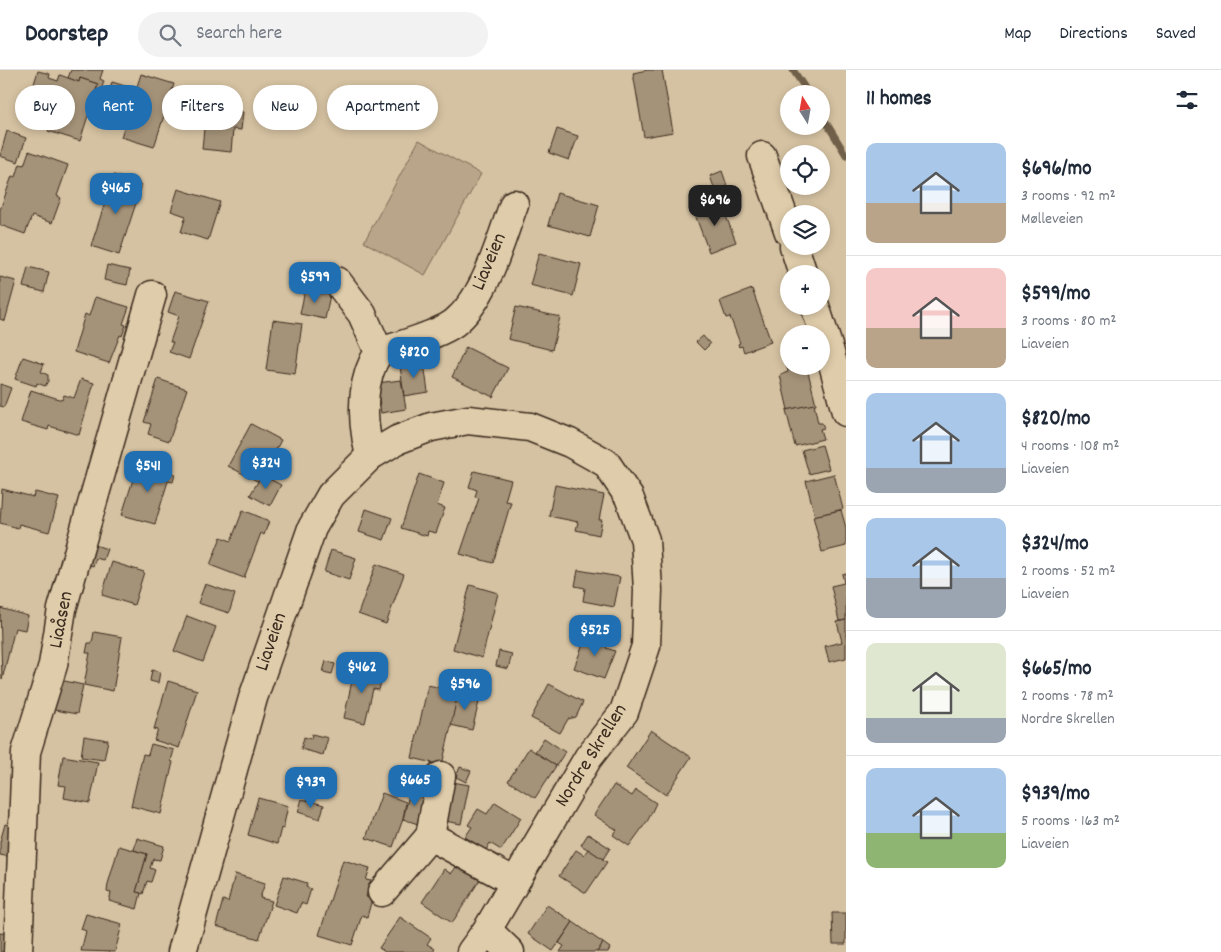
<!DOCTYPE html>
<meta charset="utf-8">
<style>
body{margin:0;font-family:Dekko,sans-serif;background:#f2f2f3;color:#1f2937;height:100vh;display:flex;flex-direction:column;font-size:19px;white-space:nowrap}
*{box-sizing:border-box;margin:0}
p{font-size:16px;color:#747a83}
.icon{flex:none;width:28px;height:28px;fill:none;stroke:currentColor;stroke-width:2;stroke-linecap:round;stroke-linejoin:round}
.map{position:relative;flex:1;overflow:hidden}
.side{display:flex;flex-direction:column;background:#fff;width:375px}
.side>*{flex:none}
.hud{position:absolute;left:15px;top:15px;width:475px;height:45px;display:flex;gap:10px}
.needle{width:32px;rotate:349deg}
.fabs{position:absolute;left:780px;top:15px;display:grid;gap:10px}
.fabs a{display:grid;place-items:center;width:50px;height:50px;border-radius:50%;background:#fff;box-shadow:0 2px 8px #0003;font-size:25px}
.price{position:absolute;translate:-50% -42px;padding:0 11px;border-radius:10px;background:#1f6fb2;color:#fff;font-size:16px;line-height:32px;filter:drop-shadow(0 1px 2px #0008)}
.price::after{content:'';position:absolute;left:50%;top:30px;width:15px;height:11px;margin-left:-8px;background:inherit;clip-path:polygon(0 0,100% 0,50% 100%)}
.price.selected{background:#222;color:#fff}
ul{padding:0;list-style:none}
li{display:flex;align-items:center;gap:15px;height:125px;padding:0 20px}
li+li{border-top:1px solid #e0e1e3}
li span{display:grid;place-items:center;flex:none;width:140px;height:100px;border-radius:10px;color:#555}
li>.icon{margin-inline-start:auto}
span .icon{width:60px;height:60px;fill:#fffc;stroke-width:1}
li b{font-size:21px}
h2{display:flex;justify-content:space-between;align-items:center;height:60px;padding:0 20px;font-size:21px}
.chip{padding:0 18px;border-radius:22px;background:#fff;box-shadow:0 2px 8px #0003;font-size:18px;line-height:45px}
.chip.selected{background:#1f6fb2;color:#fff}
header{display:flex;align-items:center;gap:30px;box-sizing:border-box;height:70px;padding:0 25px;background:#fff;border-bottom:1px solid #e0e1e3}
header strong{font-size:24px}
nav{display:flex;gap:28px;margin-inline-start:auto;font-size:18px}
.search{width:350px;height:45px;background:#f2f2f3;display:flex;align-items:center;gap:12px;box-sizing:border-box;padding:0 18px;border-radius:28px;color:#747a83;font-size:19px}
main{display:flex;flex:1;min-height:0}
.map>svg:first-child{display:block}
</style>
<header>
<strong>Doorstep</strong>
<div class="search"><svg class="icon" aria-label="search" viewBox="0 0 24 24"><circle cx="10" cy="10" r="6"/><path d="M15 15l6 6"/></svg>Search here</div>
<nav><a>Map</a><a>Directions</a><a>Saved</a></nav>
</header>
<main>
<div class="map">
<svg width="846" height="882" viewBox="0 0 846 882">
<rect width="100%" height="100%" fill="#d5c2a2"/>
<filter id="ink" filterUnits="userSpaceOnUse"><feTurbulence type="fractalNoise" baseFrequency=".02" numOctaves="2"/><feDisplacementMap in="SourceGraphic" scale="10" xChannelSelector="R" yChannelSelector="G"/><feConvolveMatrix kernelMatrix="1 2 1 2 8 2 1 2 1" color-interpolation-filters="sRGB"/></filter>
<g filter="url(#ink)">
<polygon fill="#b9a68a" stroke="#7a6854" points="419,70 481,104 425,205 364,172"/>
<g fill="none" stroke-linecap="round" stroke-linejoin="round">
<g stroke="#6f5e4a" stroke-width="7">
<polyline points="793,0 809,24"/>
<polyline points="821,44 846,85"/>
</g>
</g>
<g fill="#a59379" stroke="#3b2a1e">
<polygon points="71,0 103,0 100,9 104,11 99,27 95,26 98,14 80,8 79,12 68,8"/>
<polygon points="647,0 662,0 673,62 644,67 633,3"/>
<polygon points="38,1 50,4 49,8 58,11 60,5 79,12 80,8 98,14 80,71 48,61 53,48 26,39"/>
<polygon points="141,4 174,14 154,77 121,67"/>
<polygon points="112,12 135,19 127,44 105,37"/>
<polygon points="213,19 232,21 231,30 236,30 235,41 243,42 241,60 233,59 231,82 202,79 207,27 212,28"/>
<polygon points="557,59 578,66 569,90 549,83"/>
<polygon points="7,61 26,68 18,92 0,86"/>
<polygon points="29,81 68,95 57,126 61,128 52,153 32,146 25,164 0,155 0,140 12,106 16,107 20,94 24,95"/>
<polygon points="722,101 730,124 718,129 710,106"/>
<polygon points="114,105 142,115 119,185 91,176"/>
<polygon points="178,119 220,132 208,170 181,162 186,146 171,141"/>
<polygon points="557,123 599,135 590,167 548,155"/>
<polygon points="721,133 736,172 709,182 694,142"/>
<polygon points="539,183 581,194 573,226 530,215"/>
<polygon points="107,195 130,200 127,215 104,210"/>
<polygon points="28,197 49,202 44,222 23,217"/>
<polygon points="0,207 16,211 5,251 0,249"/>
<polygon points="752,219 771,272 744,282 742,276 739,277 738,274 740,273 730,247 726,248 720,231"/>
<polygon points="305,220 330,225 325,249 300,244"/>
<polygon points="175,221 209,231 189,289 169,282 173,272 170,272 179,246 168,242"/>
<polygon points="95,227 129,237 123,254 126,255 122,266 120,265 109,293 74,282 85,244 89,246"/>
<polygon points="516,237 560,247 552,280 508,269"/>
<polygon points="273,250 302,254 295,304 266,300"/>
<polygon points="703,266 710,274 704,280 696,272"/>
<polygon points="466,277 508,298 493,327 452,307"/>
<polygon points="23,287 44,294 41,302 48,305 48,311 45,316 37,313 36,316 15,309"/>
<polygon points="789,287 789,296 816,296 807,298 816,334 788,340 780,305 788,302 785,288"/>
<polygon points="424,293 428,322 404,326 400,296"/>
<polygon points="81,309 94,313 79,365 49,356 48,360 21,352 31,320 62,330 64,325 74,328"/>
<polygon points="158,309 187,319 169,371 148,364 151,354 144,352"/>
<polygon points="401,310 406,339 381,343 377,313"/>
<polygon points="0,314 11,318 4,337 0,336"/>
<polygon points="814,334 818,353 822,353 824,358 820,359 823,369 795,376 786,340"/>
<polygon points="251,354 281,370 259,412 228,396"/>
<polygon points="822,375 829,399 809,404 802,380"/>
<polygon points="146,393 171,400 170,402 175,404 173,412 168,411 155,454 122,445 135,403 142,405"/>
<polygon points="474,401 511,410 505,431 511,432 493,493 460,484 479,428 475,427 477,420 469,417"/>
<polygon points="419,404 444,413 437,435 445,438 436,463 428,461 427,466 401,458"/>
<polygon points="834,404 843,439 815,446 806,411"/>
<polygon points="262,405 281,415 270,436 250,425"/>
<polygon points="555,415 604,425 599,450 602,450 599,465 576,460 578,452 549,446"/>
<polygon points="2,419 33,427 35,422 59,428 49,462 19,454 18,458 0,453"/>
<polygon points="366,439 392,448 384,470 359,462"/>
<polygon points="243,440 269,451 264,465 261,463 244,508 210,495 221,467 231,471"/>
<polygon points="841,440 846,458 846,476 822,482 813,446"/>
<polygon points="89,473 107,479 103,490 96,488 93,496 83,492"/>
<polygon points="331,480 356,488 349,510 324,502"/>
<polygon points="112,492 144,502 134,535 102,525"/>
<polygon points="376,494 404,504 386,554 358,544"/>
<polygon points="578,500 620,507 614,537 583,531 585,518 575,516"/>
<polygon points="846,503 846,550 839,551 831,516 844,513 842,504"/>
<polygon points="205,514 235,524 229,543 198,533"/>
<polygon points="470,515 498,523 482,588 453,579"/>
<polygon points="0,538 28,546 25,560 15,558 2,610"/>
<polygon points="187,546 216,557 203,592 174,581"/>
<polygon points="846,550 846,588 829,592 825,576 842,572 837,552"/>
<polygon points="94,562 122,567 113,621 84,615 90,583 86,583 88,573 92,573"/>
<polygon points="587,564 609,572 606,578 615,581 604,609 574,598"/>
<polygon points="499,581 512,584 508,599 496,596"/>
<polygon points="326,591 335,594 332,604 323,602"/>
<polygon points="355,597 383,603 379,620 373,619 365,653 344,648"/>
<polygon points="152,600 160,602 158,613 150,611"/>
<polygon points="60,610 83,615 77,644 54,640"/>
<polygon points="168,611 197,620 179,678 154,670 158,660 154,659"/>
<polygon points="549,614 583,632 576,647 568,649 560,663 531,648"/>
<polygon points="428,615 459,622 442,695 412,688"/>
<polygon points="458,623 480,628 472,660 451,655"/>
<polygon points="651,660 691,687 666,725 626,698"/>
<polygon points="312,664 328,668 323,685 301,679 304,667 311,669"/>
<polygon points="84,666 108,670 104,690 81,687"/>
<polygon points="544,668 565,682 556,696 535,682"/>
<polygon points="151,674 174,680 171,691 173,692 161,744 131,736 143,684 148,685"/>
<polygon points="529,678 556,696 535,728 508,711"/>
<polygon points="63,686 98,692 90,733 64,728 66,716 58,715"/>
<polygon points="460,697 471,701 466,712 456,707"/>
<polygon points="453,712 469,715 461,754 445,751"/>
<polygon points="614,715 632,726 636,720 656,733 648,750 629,776 613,765 617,760 594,745"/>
<polygon points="410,721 427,727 418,754 403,749"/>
<polygon points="382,723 406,732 403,749 393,777 366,768"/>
<polygon points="258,728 288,736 283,759 281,758 277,774 248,765"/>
<polygon points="302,729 324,735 320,749 298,742"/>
<polygon points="495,732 521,748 501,780 490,773 486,780 465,767 472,757 468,755 478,739 487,744"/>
<polygon points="5,754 17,757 10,787 0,785 0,772"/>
<polygon points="588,764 610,778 603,789 581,775"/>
<polygon points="137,768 164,776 160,790 153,789 150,798 155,800 151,812 147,811 143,824 136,822 147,784 134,780"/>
<polygon points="119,776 147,784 136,822 141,823 137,839 109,831 111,823 107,822 108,814"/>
<polygon points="588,779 607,792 586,823 559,806 576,780 584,785"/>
<polygon points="343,790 370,798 366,810 371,811 366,827 372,829 367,847 362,845 352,875 319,865"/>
<polygon points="459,793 481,808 452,853 422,832 444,799 451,804"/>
<polygon points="235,804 265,813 260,828 272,831 259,869 216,856 223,830 228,832"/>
<polygon points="284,806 307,813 306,817 311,819 306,835 301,833 297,843 274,835"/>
<polygon points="547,835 573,852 553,881 528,864"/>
<polygon points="832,843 846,843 846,874 833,874"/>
<polygon points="86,844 122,854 115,882 81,881 86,861 81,859"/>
<polygon points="400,847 431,868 427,874 435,879 433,882 385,882 379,878"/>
<polygon points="573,852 603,873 597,882 560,882 564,876 559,873"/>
<polygon points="0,863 9,864 7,882 0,882"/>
<polygon points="603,873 610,878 608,882 597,882"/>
</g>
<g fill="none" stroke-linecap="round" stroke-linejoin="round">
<defs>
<g id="minor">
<polyline points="762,86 789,162"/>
<polyline points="794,176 803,204"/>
<path d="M337 211 362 244 379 282C359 312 362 352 370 386"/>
<polyline points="815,236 829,279 846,342"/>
<path d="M379 282C397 277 439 264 454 253 486 228 500 171 514 134"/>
<polyline points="430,766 441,706"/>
<polyline points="382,822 430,766 515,812"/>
<polyline points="487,860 510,882"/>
<polyline points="18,882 26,682 53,595 62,539 152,225"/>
<polyline points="182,882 253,628 312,458 331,425 370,386 397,370 431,357 468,350 530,357 570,373 606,393 629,427 645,470 648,520 646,576 624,642 588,688 487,860 471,882"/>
</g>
</defs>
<use href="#minor" stroke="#3b2a1e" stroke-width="31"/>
<use href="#minor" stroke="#dfccaa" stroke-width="28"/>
</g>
</g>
<g text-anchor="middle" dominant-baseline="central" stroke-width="4.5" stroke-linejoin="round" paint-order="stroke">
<g font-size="20" fill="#3b2a1e" stroke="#dfccaa">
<text transform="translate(490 192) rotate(-67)">Liaveien</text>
<text transform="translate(62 550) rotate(-79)">Liaåsen</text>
<text transform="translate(272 572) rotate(-71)">Liaveien</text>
<text transform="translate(592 686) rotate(-58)">Nordre Skrellen</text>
</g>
</g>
</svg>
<div class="fabs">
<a><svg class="needle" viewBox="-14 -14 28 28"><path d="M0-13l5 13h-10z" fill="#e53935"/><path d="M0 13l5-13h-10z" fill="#747a83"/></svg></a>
<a><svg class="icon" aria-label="locate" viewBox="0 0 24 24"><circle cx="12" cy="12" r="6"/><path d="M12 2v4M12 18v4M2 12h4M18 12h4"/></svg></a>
<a><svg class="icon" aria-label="layers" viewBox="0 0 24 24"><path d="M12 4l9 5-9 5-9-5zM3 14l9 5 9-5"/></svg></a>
<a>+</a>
<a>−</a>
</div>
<b class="price" style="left:116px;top:145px">$465</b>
<b class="price selected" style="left:715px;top:157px">$696</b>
<b class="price" style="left:315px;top:234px">$599</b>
<b class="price" style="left:414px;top:309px">$820</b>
<b class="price" style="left:266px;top:420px">$324</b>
<b class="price" style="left:148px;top:423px">$541</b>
<b class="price" style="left:595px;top:587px">$525</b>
<b class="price" style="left:362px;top:624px">$462</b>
<b class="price" style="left:465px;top:641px">$596</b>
<b class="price" style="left:415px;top:737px">$665</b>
<b class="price" style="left:311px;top:739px">$939</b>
<div class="hud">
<a class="chip">Buy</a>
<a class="chip selected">Rent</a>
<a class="chip">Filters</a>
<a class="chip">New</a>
<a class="chip">Apartment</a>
</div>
</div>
<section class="side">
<h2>11 homes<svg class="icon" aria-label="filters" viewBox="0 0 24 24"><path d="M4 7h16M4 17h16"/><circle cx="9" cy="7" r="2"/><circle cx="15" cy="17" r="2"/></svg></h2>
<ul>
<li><span style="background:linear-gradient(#a9c7e8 60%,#b9a48a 0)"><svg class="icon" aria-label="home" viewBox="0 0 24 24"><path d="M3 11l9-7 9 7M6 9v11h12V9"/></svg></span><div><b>$696/mo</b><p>3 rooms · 92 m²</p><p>Mølleveien</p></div></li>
<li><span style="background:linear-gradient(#f6c9c9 60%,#b9a48a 0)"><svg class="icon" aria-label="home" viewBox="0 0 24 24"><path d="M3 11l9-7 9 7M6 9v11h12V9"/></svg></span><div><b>$599/mo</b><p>3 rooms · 80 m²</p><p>Liaveien</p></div></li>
<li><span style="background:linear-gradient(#a9c7e8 75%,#9aa5b1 0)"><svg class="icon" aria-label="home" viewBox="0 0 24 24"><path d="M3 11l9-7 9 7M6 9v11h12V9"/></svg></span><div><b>$820/mo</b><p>4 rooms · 108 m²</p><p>Liaveien</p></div></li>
<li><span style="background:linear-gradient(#a9c7e8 60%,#9aa5b1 0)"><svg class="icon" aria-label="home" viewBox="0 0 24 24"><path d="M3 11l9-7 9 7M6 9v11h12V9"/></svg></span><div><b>$324/mo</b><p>2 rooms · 52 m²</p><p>Liaveien</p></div></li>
<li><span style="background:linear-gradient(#dfe7d0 75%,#9aa5b1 0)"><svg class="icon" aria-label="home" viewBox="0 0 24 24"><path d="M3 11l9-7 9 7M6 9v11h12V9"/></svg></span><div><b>$665/mo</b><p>2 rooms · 78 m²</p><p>Nordre Skrellen</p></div></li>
<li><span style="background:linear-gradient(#a9c7e8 65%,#8fb573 0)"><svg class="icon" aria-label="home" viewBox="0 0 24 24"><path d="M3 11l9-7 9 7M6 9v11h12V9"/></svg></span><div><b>$939/mo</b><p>5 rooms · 163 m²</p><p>Liaveien</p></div></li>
</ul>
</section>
</main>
